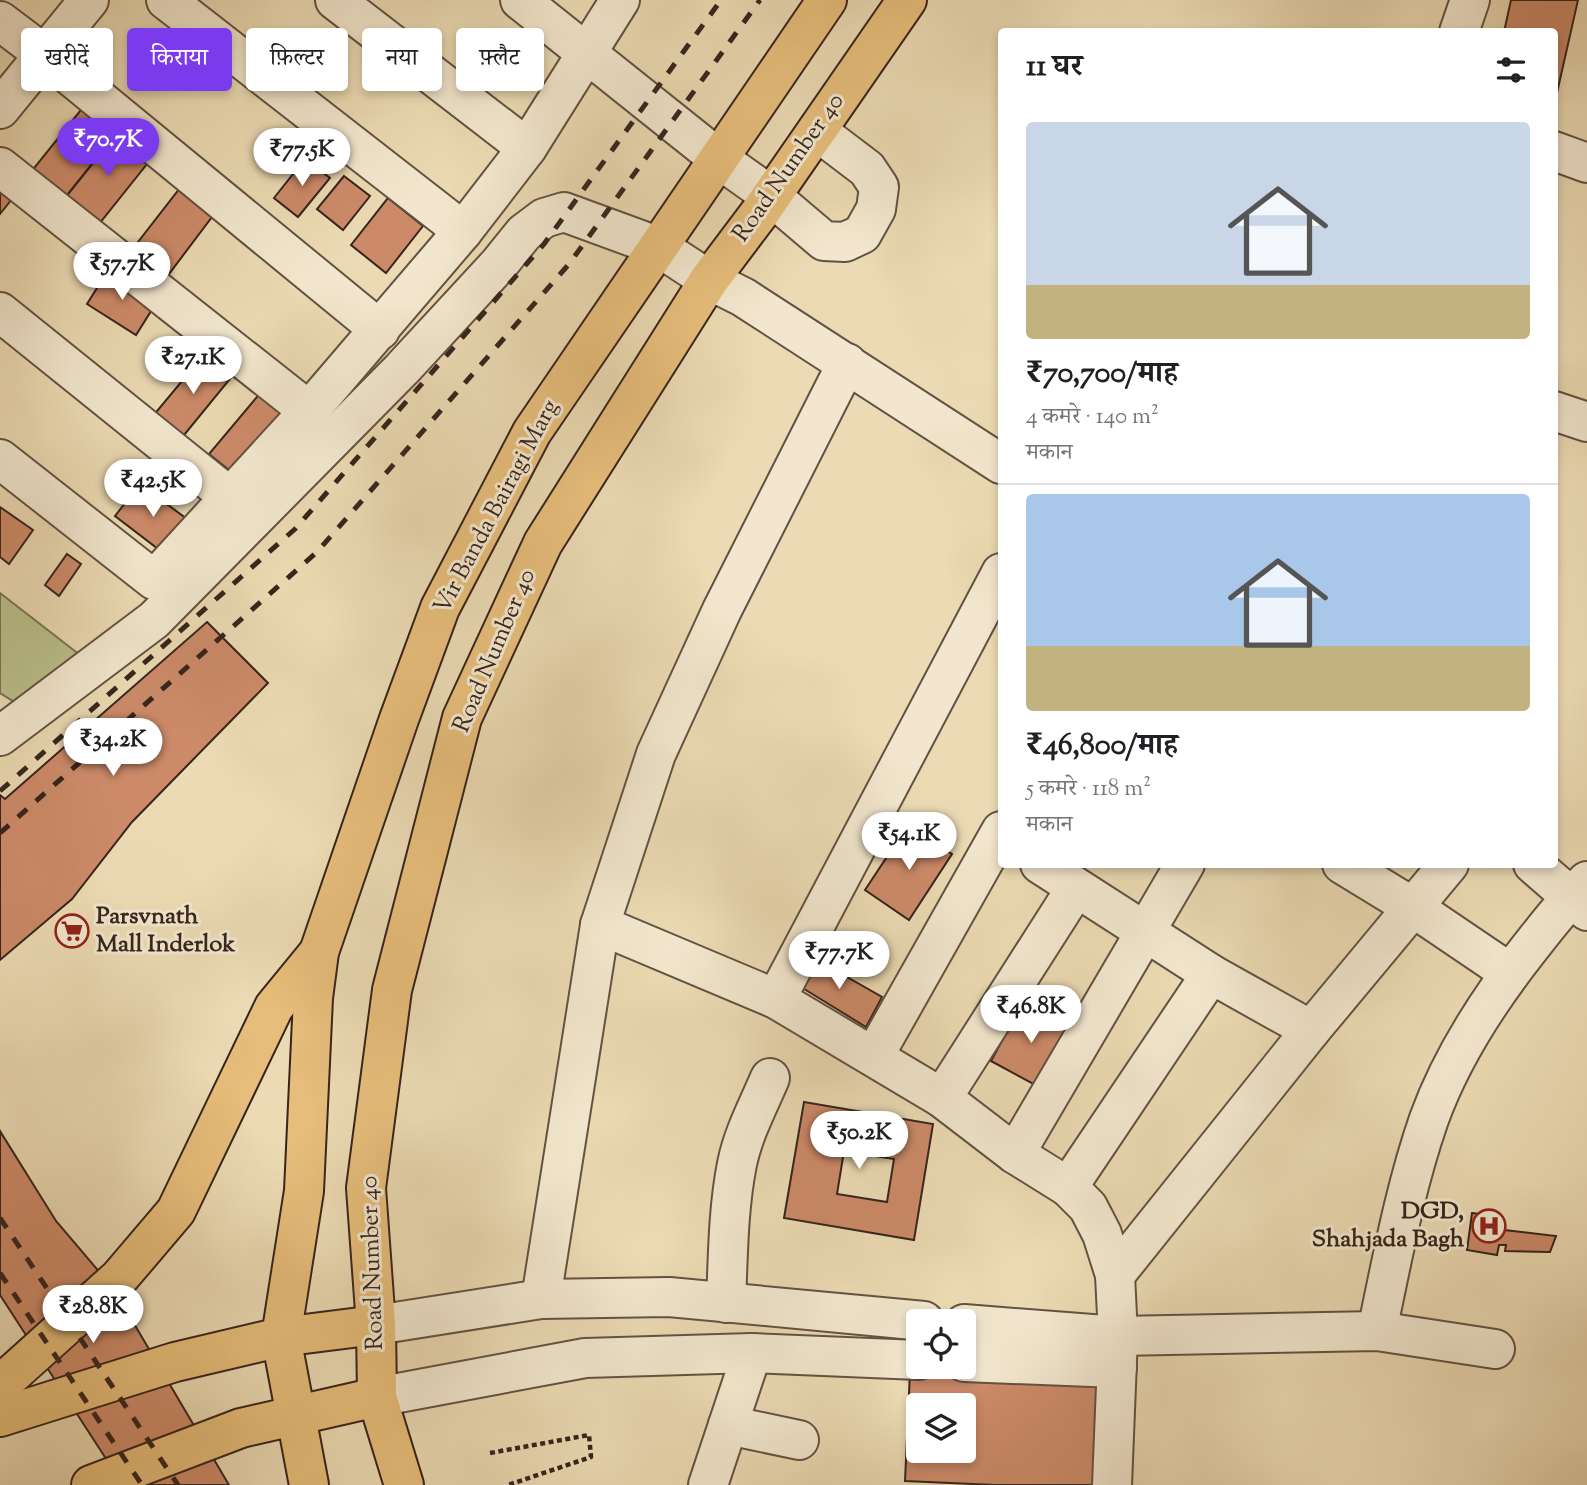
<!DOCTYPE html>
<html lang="hi">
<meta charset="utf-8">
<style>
body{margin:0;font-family:"Sorts Mill Goudy","Noto Serif Devanagari",serif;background:#f6f6f6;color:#202124;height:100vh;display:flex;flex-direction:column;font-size:26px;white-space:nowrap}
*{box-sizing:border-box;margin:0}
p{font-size:23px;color:#757577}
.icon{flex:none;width:38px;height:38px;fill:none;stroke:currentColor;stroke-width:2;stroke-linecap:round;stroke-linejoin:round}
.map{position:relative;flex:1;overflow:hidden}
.details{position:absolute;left:998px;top:28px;width:560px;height:840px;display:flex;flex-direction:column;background:#fff;border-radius:7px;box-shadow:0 4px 10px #0003}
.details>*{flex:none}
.hud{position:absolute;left:21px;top:28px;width:665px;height:63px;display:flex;gap:14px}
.fabs{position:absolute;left:906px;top:1309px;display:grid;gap:14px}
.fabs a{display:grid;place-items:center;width:70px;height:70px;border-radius:7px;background:#fff;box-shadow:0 4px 10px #0003;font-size:35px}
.price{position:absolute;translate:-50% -60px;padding:0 16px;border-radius:24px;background:#fff;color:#222;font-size:23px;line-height:46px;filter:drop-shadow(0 2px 4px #0008)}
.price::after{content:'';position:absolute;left:50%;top:42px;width:21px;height:16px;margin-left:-10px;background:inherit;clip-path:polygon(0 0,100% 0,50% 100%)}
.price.active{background:#7c3aed;color:#fff}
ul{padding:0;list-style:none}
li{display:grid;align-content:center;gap:14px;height:371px;padding:0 28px}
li+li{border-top:2px solid #e0e0e0}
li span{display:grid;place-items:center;height:217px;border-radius:7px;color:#555}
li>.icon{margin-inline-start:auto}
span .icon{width:126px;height:126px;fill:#fffc;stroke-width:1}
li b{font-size:30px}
h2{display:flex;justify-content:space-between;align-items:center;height:84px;padding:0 28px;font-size:30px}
.pill{padding:0 24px;border-radius:7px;background:#fff;box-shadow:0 4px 10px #0003;font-size:24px;line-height:63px}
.pill.active{background:#7c3aed;color:#fff}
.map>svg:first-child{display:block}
</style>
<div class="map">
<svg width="1587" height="1485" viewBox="0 0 1587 1485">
<rect width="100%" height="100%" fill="#ebdab3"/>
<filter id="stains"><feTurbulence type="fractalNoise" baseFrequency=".00286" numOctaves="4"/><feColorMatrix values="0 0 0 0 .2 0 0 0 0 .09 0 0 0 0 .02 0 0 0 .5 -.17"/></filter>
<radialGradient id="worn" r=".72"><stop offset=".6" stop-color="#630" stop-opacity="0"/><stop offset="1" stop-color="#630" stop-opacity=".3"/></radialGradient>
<polygon fill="#babf8b" stroke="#787254" stroke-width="2" points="0,593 89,662 32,713 0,693"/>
<g fill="#cc8a69" stroke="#36241d" stroke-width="2" fill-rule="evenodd">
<polygon points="1511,0 1578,0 1554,106 1554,32 1504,32"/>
<polygon points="89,100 122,126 63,200 30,173"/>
<polygon points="122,127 155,154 95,229 62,202"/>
<polygon points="305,159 330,178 298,217 274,198"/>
<polygon points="344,176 370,196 343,230 317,209"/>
<polygon points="187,179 221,205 166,278 131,251"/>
<polygon points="0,181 16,194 0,214"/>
<polygon points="388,198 423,226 386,273 351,245"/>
<polygon points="109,269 158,300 136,335 87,304"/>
<polygon points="207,351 234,374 180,440 152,417"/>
<polygon points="262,391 286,412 234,474 209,454"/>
<polygon points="140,484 191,522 166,555 115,516"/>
<polygon points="0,507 33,530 9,564 0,557"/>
<polygon points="67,554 81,564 59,596 45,585"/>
<polygon points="207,622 268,683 132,822 72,899 0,960 0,795 5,799"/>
<polygon points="908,825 952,854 909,920 865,890"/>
<polygon points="810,956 882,997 866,1027 796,984"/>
<polygon points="1023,1002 1070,1028 1039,1087 991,1061"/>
<path d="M804 1102 933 1124 914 1240 784 1218ZM844 1151 894 1159 887 1202 837 1194Z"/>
<polygon points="0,1131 56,1221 113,1288 229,1485 123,1485 0,1295"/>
<polygon points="1472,1213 1497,1216 1496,1229 1556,1236 1550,1252 1505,1251 1506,1245 1499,1245 1497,1255 1467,1250"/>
<path d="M910 1372 1102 1381 1097 1485H995L905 1481ZM919 1405H964V1451H919Z"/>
</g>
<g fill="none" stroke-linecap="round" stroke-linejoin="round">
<defs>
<g id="minor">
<polyline points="166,0 463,231"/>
<polyline points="335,0 527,148"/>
<polyline points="520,0 719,159 771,196 824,241 845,242 862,234 876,209 879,187 867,169 817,131"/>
<polyline points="0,21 45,55 380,330"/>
<polyline points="1459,32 1470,0"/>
<polyline points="0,109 89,0"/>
<polyline points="1554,151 1587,163"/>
<polyline points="0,167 309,411"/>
<polyline points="0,312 231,498"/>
<polyline points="1554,411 1587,422"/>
<polyline points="0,459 154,580 309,411 463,231 527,148 620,0"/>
<polyline points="0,736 154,620 402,369 499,264 524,233 544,218 564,212 657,246 709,280 743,297 1001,464"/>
<polyline points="1040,864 1211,974 1311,1030"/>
<polyline points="1342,864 1414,908 1510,973"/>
<polyline points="1533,864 1587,911"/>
<polyline points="600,925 776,999 942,1098 1015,1154 1068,1187 1088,1207 1102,1234 1115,1275 1118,1336 1112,1485"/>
<polyline points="776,999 1001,573"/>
<polyline points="874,1056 1001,831"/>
<polyline points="942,1098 1076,888"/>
<polyline points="1015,1154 1185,864"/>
<polyline points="1068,1187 1211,974"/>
<polyline points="1115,1275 1311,1030 1449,864"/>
<polyline points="541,1299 600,925 656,754 722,610 847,363"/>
<path d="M726 1303C728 1257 728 1209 737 1164 743 1134 758 1106 770 1078"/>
<polyline points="964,1324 1118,1336 1377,1331 1495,1349"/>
<polyline points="376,1325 541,1299 669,1297 924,1321"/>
<path d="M1377 1331C1392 1260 1405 1188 1429 1119 1451 1058 1488 1001 1528 950 1547 926 1565 902 1587 881"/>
<polyline points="964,1362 1117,1368"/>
<polyline points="377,1397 585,1358 752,1353 919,1360"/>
<polyline points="728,1425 799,1440"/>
<polyline points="708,1485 752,1353"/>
</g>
<g id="major">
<polyline points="0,1385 119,1278 176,1211 274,1007 319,952"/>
<polyline points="0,1417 175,1362 281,1337 376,1325"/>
<polyline points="91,1485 241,1428 377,1397"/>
<polyline points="309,1485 281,1337 304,1191 313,998 319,952 399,719 440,608 532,432 827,0"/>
<polyline points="404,1485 377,1397 376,1325 366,1188 392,990 462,718 543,543 709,280 761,211 907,0"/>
</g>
</defs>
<use href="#minor" stroke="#635242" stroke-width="42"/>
<use href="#major" stroke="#36241d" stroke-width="42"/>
<polyline stroke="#36241d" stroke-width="4.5" stroke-dasharray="5 3.5" stroke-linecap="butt" points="490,1453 589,1435 591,1457 508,1485"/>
<use href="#minor" stroke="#f2e7ce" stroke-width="38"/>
<use href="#major" stroke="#e6bd7a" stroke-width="38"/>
<g stroke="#36241d" stroke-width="5" stroke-dasharray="12 12" stroke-linecap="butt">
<polyline points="0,791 295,529 544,244 721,0"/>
<polyline points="0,833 317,552 569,264 760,0"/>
<polyline points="0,1218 178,1485"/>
<polyline points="0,1273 142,1485"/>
</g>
</g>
<defs>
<symbol id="supermarket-ring" viewBox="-11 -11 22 22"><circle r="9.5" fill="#f2e7ce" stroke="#8f2418" stroke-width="1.5"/><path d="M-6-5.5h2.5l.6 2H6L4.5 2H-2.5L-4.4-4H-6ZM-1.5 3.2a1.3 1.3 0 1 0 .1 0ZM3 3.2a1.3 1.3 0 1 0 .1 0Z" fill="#8f2418"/></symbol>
<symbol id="hospital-ring" viewBox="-11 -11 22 22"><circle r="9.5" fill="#f2e7ce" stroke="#8f2418" stroke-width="1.5"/><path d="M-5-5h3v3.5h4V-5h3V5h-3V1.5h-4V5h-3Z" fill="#8f2418"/></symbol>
</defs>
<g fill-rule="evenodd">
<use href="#supermarket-ring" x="53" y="912" width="38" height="38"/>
<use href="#hospital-ring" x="1470" y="1207" width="38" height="38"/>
</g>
<g text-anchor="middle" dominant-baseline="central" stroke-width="6" stroke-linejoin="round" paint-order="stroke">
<g font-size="24" fill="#36241d" stroke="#f2e7ce">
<text transform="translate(789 168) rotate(-55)">Road Number 40</text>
<text transform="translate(497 507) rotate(-62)">Vir Banda Bairagi Marg</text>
<text transform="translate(495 651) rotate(-67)">Road Number 40</text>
<text transform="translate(373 1263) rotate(-92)">Road Number 40</text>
</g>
<g font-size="24" font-weight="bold" fill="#36241d" stroke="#f2e7ce" text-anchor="start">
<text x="96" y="917">Parsvnath<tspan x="96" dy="28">Mall Inderlok</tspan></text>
<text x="1464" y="1212" text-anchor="end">DGD,<tspan x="1464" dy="28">Shahjada Bagh</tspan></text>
</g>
</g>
<rect width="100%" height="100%" filter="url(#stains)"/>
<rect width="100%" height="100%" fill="url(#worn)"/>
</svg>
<div class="fabs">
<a><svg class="icon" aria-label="locate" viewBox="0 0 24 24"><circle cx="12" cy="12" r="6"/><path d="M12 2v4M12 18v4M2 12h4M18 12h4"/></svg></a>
<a><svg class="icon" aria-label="layers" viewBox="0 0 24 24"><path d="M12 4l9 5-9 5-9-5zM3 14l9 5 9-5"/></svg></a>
</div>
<b class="price active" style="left:108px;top:178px">₹70.7K</b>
<b class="price" style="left:302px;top:188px">₹77.5K</b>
<b class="price" style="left:122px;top:302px">₹57.7K</b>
<b class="price" style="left:193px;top:396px">₹27.1K</b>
<b class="price" style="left:153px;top:519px">₹42.5K</b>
<b class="price" style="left:113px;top:778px">₹34.2K</b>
<b class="price" style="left:909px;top:872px">₹54.1K</b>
<b class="price" style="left:839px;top:991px">₹77.7K</b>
<b class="price" style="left:1031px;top:1045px">₹46.8K</b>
<b class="price" style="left:859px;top:1171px">₹50.2K</b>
<b class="price" style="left:93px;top:1345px">₹28.8K</b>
<div class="hud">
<a class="pill">खरीदें</a>
<a class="pill active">किराया</a>
<a class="pill">फ़िल्टर</a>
<a class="pill">नया</a>
<a class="pill">फ़्लैट</a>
</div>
<section class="details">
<h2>11 घर<svg class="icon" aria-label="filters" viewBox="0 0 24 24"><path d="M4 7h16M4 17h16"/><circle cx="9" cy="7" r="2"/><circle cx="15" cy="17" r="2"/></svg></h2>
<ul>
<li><span style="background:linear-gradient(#c9d6e8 75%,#c2b280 0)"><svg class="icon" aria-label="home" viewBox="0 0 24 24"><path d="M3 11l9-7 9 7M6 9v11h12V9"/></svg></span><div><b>₹70,700/माह</b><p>4 कमरे · 140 m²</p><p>मकान</p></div></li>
<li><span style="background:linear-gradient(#a9c7e8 70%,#c2b280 0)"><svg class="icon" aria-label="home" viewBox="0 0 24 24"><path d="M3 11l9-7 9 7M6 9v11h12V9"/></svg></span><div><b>₹46,800/माह</b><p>5 कमरे · 118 m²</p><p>मकान</p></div></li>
</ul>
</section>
</div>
